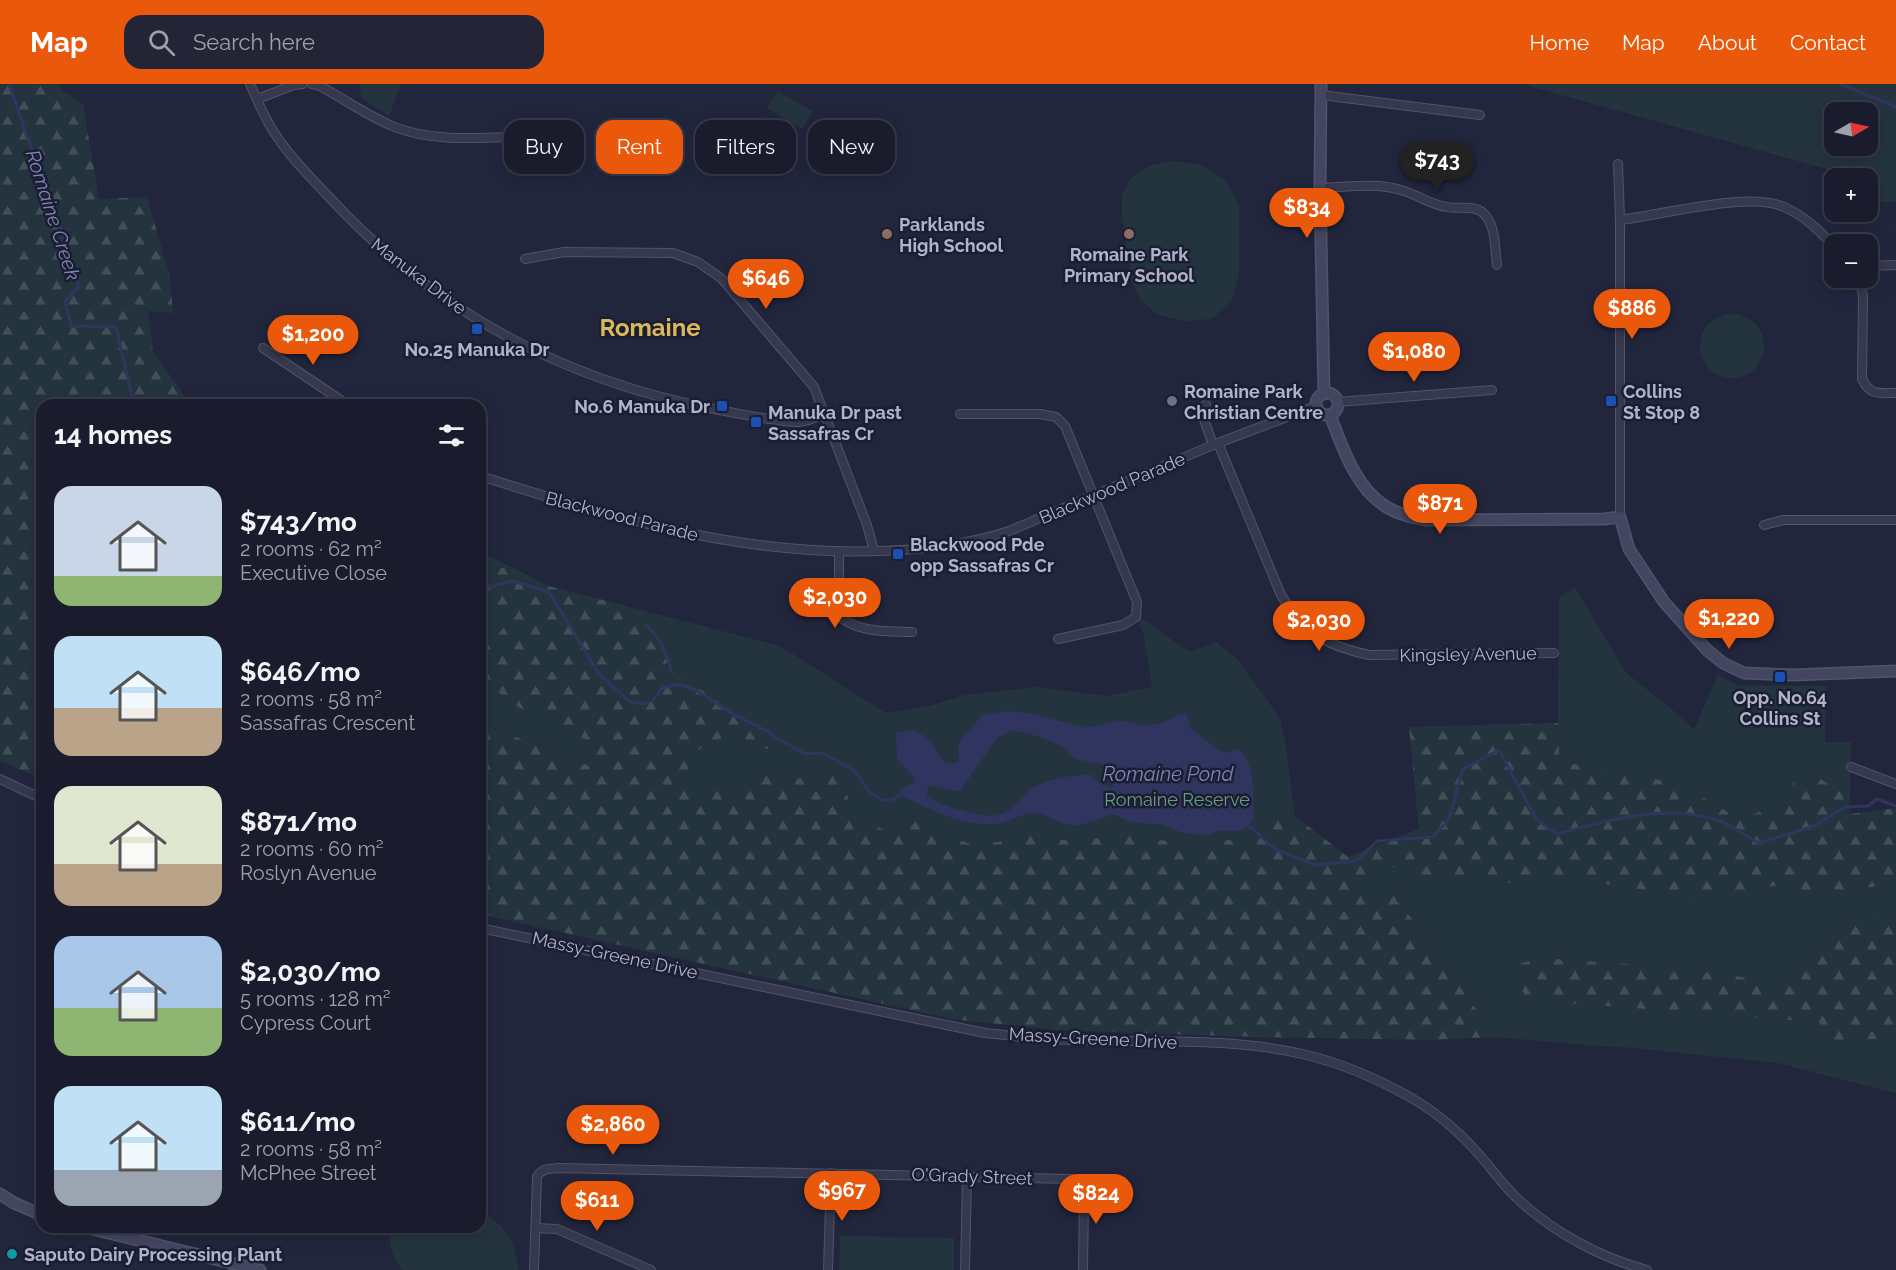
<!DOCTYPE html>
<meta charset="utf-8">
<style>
body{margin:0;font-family:Raleway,sans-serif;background:#232536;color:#f1f3f6;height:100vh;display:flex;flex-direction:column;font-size:22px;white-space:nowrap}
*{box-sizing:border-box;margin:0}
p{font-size:20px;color:#9fa1aa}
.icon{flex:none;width:33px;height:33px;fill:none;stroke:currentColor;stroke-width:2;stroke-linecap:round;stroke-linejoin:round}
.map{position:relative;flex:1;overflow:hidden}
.details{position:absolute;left:36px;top:315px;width:450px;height:834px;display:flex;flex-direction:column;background:#1a1c2e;border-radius:18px;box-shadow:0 3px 15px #0003,0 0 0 2px #383a4a}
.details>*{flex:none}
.guide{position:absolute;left:504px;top:36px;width:570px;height:54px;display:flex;gap:12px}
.needle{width:39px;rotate:81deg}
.controls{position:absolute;left:1824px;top:18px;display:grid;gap:12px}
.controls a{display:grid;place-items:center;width:54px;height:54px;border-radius:12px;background:#1a1c2e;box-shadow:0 3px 15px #0003,0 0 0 2px #383a4a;font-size:30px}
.price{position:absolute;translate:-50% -51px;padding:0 14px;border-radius:21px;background:#ea580c;color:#fff;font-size:20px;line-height:39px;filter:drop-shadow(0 2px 3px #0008)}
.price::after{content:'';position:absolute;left:50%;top:36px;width:18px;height:14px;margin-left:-9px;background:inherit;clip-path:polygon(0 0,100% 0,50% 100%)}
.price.on{background:#222;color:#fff}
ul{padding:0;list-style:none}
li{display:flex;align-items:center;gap:18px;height:150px;padding:0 18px}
li span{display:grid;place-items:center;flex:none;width:168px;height:120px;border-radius:18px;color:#555}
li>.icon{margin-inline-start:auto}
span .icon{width:72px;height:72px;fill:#fffc;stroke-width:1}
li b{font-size:26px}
h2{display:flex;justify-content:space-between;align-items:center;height:72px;padding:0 18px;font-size:26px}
.chip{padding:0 21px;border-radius:18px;background:#1a1c2e;box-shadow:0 3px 15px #0003,0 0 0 2px #383a4a;font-size:21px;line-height:54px}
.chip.on{background:#ea580c;color:#fff}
header{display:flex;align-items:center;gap:36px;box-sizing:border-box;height:84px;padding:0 30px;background:#ea580c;color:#fff}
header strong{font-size:28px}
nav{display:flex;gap:33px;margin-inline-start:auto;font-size:21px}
.search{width:420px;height:54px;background:#232536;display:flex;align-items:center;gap:15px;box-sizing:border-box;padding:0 21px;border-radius:18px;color:#9fa1aa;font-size:22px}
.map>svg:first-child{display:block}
</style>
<header>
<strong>Map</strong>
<div class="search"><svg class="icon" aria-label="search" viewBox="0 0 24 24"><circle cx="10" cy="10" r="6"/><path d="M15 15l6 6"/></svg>Search here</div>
<nav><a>Home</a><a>Map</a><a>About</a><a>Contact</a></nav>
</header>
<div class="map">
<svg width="1896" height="1186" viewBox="0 0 1896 1186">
<defs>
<pattern id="forest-firs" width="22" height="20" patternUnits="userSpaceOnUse" patternTransform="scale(1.5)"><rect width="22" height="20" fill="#24343e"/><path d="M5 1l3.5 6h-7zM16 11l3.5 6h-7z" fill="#414f59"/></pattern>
</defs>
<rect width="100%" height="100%" fill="#22263d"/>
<g fill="#24343e" fill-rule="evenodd">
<polygon points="359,0 401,0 389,32 362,14"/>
<path d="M1522 0H1896V118H1871L1868 110V94H1859ZM1834 28H1868V62H1834Z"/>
<polygon points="778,7 813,28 802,45 767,24"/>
<polygon points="763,32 798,53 788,70 752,49"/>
<polygon points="1173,77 1201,81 1225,96 1239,120 1239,190 1232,217 1211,235 1183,237 1158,231 1141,216 1132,198 1122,133 1122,111 1130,95 1149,82"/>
<circle cx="1732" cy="262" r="32"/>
<polygon points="480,467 548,502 780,562 886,629 929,622 965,611 1035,603 1107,612 1152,603 1143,548 1139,540 1142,534 1189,568 1216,558 1237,575 1280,634 1286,663 1295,732 1348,773 1419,745 1409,643 1558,639 1559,514 1575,503 1626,589 1667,621 1694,645 1718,591 1737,601 1826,602 1825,658 1851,658 1848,807 1882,801 1896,788 1896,1009 1778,979 1623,963 1597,962 1496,953 1394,810 1364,834 942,821 480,639"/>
<path d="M480 1127C505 1140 516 1159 518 1186H403C391 1174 389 1159 389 1143H480Z"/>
<polygon points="840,1152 954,1154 954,1186 839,1186"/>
</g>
<g fill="url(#forest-firs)">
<polygon points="0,0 60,0 62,6 83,20 99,115 147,113 170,194 173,229 148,227 153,268 191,321 42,321 42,695 0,677"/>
<path d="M512 483 548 502 630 523 627 538 662 550 678 568 665 580 662 590 665 594 675 592 718 615 748 643 786 660 788 665 786 666 757 664 729 652C705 659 683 669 688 698L741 714 763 691 792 695 841 691 853 730 894 751 905 750 916 737 967 759 999 758 1025 751 1071 757 1125 751 1202 762 1221 755 1242 758 1259 739 1295 732 1348 773 1419 745 1409 643 1558 639 1559 677 1671 698 1689 705 1734 732H1750L1780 718 1795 696 1808 687 1849 713 1842 731 1896 724V788L1882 801 1819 813 1787 800 1693 813 1556 793 1522 800 1421 793 1393 783 1372 788 1365 833 1394 810 1496 953 1428 956 1258 953 1056 946 952 935 480 830V639L625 696 593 675V659L518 623 480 595V571L506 541 497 531 480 527V486Z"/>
<polygon points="1896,832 1896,955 1829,956 1819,938 1528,916 1507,882 1544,874 1666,883 1795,900 1801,882 1850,840"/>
</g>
<path fill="#2f355f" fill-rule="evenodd" d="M1006 627 1028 629 1087 644 1118 636 1140 641 1160 640 1176 632 1186 629 1190 644C1203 653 1212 663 1226 669L1238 665C1258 680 1252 713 1253 737L1241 747H1217L1207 751 1183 749 1163 741 1130 738 1114 730C1100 735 1080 744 1065 740 1055 737 1046 729 1035 729 1022 728 1009 739 995 740 962 743 929 724 900 711L901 705 914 699 915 694 897 675 896 649 914 646C919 649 927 653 931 657 940 667 940 687 959 677 954 648 969 653 981 631ZM1011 646C1033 651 1060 655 1074 675L1101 680 1114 688V698L1111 704 1101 701 1092 691C1072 691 1046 694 1030 706 1020 713 1014 728 998 731 983 735 941 721 927 713V705L930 701 953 707 961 706 996 655Z"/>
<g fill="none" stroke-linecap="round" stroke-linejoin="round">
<g stroke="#2f355f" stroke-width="3">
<polyline points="9,0 79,202 65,218 71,242 116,243 134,321"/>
<polyline points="1841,0 1896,23"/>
<polyline points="480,505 513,497 549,508 599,590 630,618 644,620 653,616 662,604 679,600 696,606 733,630 767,647 778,655"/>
<path d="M646 541C659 553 667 569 671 587"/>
<polyline points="781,657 806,670 822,669 855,687 869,708 882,716 892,716 900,711"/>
<path d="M1249 742 1276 766 1315 781 1356 777 1377 757 1433 753 1449 735 1463 685 1499 666 1537 736 1557 750C1607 736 1662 720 1714 735 1729 739 1745 752 1759 759L1814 742 1845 723 1868 722 1877 715 1896 722"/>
</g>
<defs>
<g id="street">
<path d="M250 0C257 15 263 31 272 45 287 70 310 93 330 114 433 225 561 295 709 324 735 329 771 337 798 338 807 338 816 333 824 330"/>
<path d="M312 0 318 1C343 14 366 31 392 42 436 60 489 53 535 52"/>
<polyline points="1321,11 1480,31"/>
<polyline points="257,15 294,1 303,0"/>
<polyline points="1618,80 1620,136 1620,433"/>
<path d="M1320 104C1347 103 1378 98 1404 107 1418 111 1431 121 1447 123 1460 126 1476 119 1486 132 1496 145 1495 166 1497 181"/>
<path d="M1620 136C1662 131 1748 107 1784 123 1805 132 1820 147 1834 163"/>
<polyline points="525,175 564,168 673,169 698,178 722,195 814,303 867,441 874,467"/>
<polyline points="1868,182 1896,181"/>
<path d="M1859 194 1863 212 1862 295C1870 312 1880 309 1896 309"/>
<polyline points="263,264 348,321"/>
<polyline points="1337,318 1492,306"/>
<polyline points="1206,320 1202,324 1202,330 1213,361"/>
<polyline points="960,330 1040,330 1056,333 1065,342 1137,518 1136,533 1123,541 1058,555"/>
<path d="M1218 359 1281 511C1305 549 1324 561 1369 571L1554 569"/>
<path d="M480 392C611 433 741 472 879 467 924 466 966 461 1009 447L1218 359 1316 322"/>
<polyline points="1764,441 1783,436 1896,436"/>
<path d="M839 468V521L841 534C862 549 887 547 912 548"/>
<polyline points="1851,683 1896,700"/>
<polyline points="0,695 42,715"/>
<path d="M480 844 985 949C1007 951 1028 954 1049 955 1134 960 1224 951 1307 971 1343 980 1376 994 1408 1012 1433 1026 1456 1045 1475 1066 1491 1083 1503 1102 1520 1117 1555 1149 1601 1174 1647 1186"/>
<polyline points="536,1144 557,1145 651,1186"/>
<path d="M534 1186 537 1093C541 1084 550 1085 559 1084L1071 1095 1080 1101 1084 1111 1083 1186"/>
<polyline points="828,1186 831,1089"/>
<polyline points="965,1186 967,1092"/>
</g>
<g id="secondary">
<polyline points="1321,0 1320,104 1324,310"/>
<circle cx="1327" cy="320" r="11"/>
<path d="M1330 331C1342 362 1355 403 1385 422 1397 430 1411 433 1425 436L1604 435 1620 433 1629 465 1664 518 1707 566 1723 579 1744 589 1793 591 1896 587"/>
<polyline points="0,1110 14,1119 42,1131"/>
<polyline points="84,1143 260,1186"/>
</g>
</defs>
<use href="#street" stroke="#515468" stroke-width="10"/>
<use href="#secondary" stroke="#515468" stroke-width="13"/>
<use href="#street" stroke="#36394d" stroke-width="8"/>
<use href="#secondary" stroke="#444661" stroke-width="10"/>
</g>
<g fill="#8d6e63" stroke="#1b1e32" stroke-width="2">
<circle cx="887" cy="150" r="6"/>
<circle cx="1129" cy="150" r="6"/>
</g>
<g fill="#1a4fb4" stroke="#1b1e32" stroke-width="2">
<rect x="471" y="239" width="12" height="12" rx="3"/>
<rect x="1605" y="311" width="12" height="12" rx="3"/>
<rect x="716" y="316" width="12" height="12" rx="3"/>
<rect x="750" y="332" width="12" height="12" rx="3"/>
<rect x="892" y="464" width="12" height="12" rx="3"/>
<rect x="1774" y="587" width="12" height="12" rx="3"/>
</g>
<circle fill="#6b7280" stroke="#1b1e32" stroke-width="2" cx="1172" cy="317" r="6"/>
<circle fill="#0f9aa8" stroke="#1b1e32" stroke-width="2" cx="12" cy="1170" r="6"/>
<g text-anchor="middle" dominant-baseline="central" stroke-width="5" stroke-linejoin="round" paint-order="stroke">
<g font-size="18" font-weight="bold" fill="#b1b4c9" stroke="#1b1e32" text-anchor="start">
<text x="899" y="140">Parklands<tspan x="899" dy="21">High School</tspan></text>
<text x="1129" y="170" text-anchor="middle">Romaine Park<tspan x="1129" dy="21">Primary School</tspan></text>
<text x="477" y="265" text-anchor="middle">No.25 Manuka Dr</text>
<text x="1184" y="307">Romaine Park<tspan x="1184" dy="21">Christian Centre</tspan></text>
<text x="1623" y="307">Collins<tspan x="1623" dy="21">St Stop 8</tspan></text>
<text x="710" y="322" text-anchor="end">No.6 Manuka Dr</text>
<text x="768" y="328">Manuka Dr past<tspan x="768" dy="21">Sassafras Cr</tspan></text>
<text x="910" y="460">Blackwood Pde<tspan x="910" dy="21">opp Sassafras Cr</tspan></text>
<text x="1780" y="613" text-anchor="middle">Opp. No.64<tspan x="1780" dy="21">Collins St</tspan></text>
<text x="24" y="1170">Saputo Dairy Processing Plant</text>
</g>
<g font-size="18" fill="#b1b4c9" stroke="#1b1e32">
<text transform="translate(419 192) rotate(37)">Manuka Drive</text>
<text transform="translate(1112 404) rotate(-23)">Blackwood Parade</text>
<text transform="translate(622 432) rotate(14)">Blackwood Parade</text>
<text transform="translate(1468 570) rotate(-1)">Kingsley Avenue</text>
<text transform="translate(615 871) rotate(12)">Massy-Greene Drive</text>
<text transform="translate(1093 954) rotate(3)">Massy-Greene Drive</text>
<text transform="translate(972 1092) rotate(2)">O'Grady Street</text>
</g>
<g font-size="18" fill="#679b82" stroke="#1b1e32">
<text x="1177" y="715">Romaine Reserve</text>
</g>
<g font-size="20" font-style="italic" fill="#7f86b7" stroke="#1b1e32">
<text transform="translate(53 131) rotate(72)">Romaine Creek</text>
<text x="1168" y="690">Romaine Pond</text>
</g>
<g font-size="24" font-weight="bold" fill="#dab75b" stroke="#1b1e32">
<text x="650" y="243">Romaine</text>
</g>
</g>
</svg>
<div class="controls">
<a><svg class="needle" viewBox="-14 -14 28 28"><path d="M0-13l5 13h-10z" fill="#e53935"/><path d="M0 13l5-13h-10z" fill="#9fa1aa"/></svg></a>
<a>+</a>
<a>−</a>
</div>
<b class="price on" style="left:1437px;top:108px">$743</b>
<b class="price" style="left:1307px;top:155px">$834</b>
<b class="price" style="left:766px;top:226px">$646</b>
<b class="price" style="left:1632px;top:256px">$886</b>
<b class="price" style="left:313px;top:282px">$1,200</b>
<b class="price" style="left:1414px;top:299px">$1,080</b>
<b class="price" style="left:1440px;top:451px">$871</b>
<b class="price" style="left:835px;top:545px">$2,030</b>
<b class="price" style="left:1729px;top:566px">$1,220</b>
<b class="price" style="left:1319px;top:568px">$2,030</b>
<b class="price" style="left:613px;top:1072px">$2,860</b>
<b class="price" style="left:842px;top:1138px">$967</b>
<b class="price" style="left:1096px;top:1141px">$824</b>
<b class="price" style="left:597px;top:1148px">$611</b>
<div class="guide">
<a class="chip">Buy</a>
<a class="chip on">Rent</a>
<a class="chip">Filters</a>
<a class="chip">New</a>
</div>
<section class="details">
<h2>14 homes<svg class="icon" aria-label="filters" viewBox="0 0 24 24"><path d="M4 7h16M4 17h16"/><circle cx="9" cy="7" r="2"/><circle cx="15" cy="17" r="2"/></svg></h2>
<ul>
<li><span style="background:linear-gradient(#c9d6e8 75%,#8fb573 0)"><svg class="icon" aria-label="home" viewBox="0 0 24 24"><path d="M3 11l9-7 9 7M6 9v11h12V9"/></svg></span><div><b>$743/mo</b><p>2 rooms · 62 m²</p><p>Executive Close</p></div></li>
<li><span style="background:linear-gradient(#bfe0f5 60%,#b9a48a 0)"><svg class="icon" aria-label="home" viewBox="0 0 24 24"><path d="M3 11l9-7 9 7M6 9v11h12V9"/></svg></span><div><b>$646/mo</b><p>2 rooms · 58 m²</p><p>Sassafras Crescent</p></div></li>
<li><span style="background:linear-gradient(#dfe7d0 65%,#b9a48a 0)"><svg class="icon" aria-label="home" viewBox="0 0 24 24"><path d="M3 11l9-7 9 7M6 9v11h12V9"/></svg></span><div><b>$871/mo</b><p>2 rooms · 60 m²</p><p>Roslyn Avenue</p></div></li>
<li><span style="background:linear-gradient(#a9c7e8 60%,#8fb573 0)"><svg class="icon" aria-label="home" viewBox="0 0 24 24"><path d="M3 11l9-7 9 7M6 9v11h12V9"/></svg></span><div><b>$2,030/mo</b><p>5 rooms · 128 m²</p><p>Cypress Court</p></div></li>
<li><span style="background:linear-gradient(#bfe0f5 70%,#9aa5b1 0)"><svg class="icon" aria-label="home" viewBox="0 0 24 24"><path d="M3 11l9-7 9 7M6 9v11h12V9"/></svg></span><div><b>$611/mo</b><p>2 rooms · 58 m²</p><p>McPhee Street</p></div></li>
</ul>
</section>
</div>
